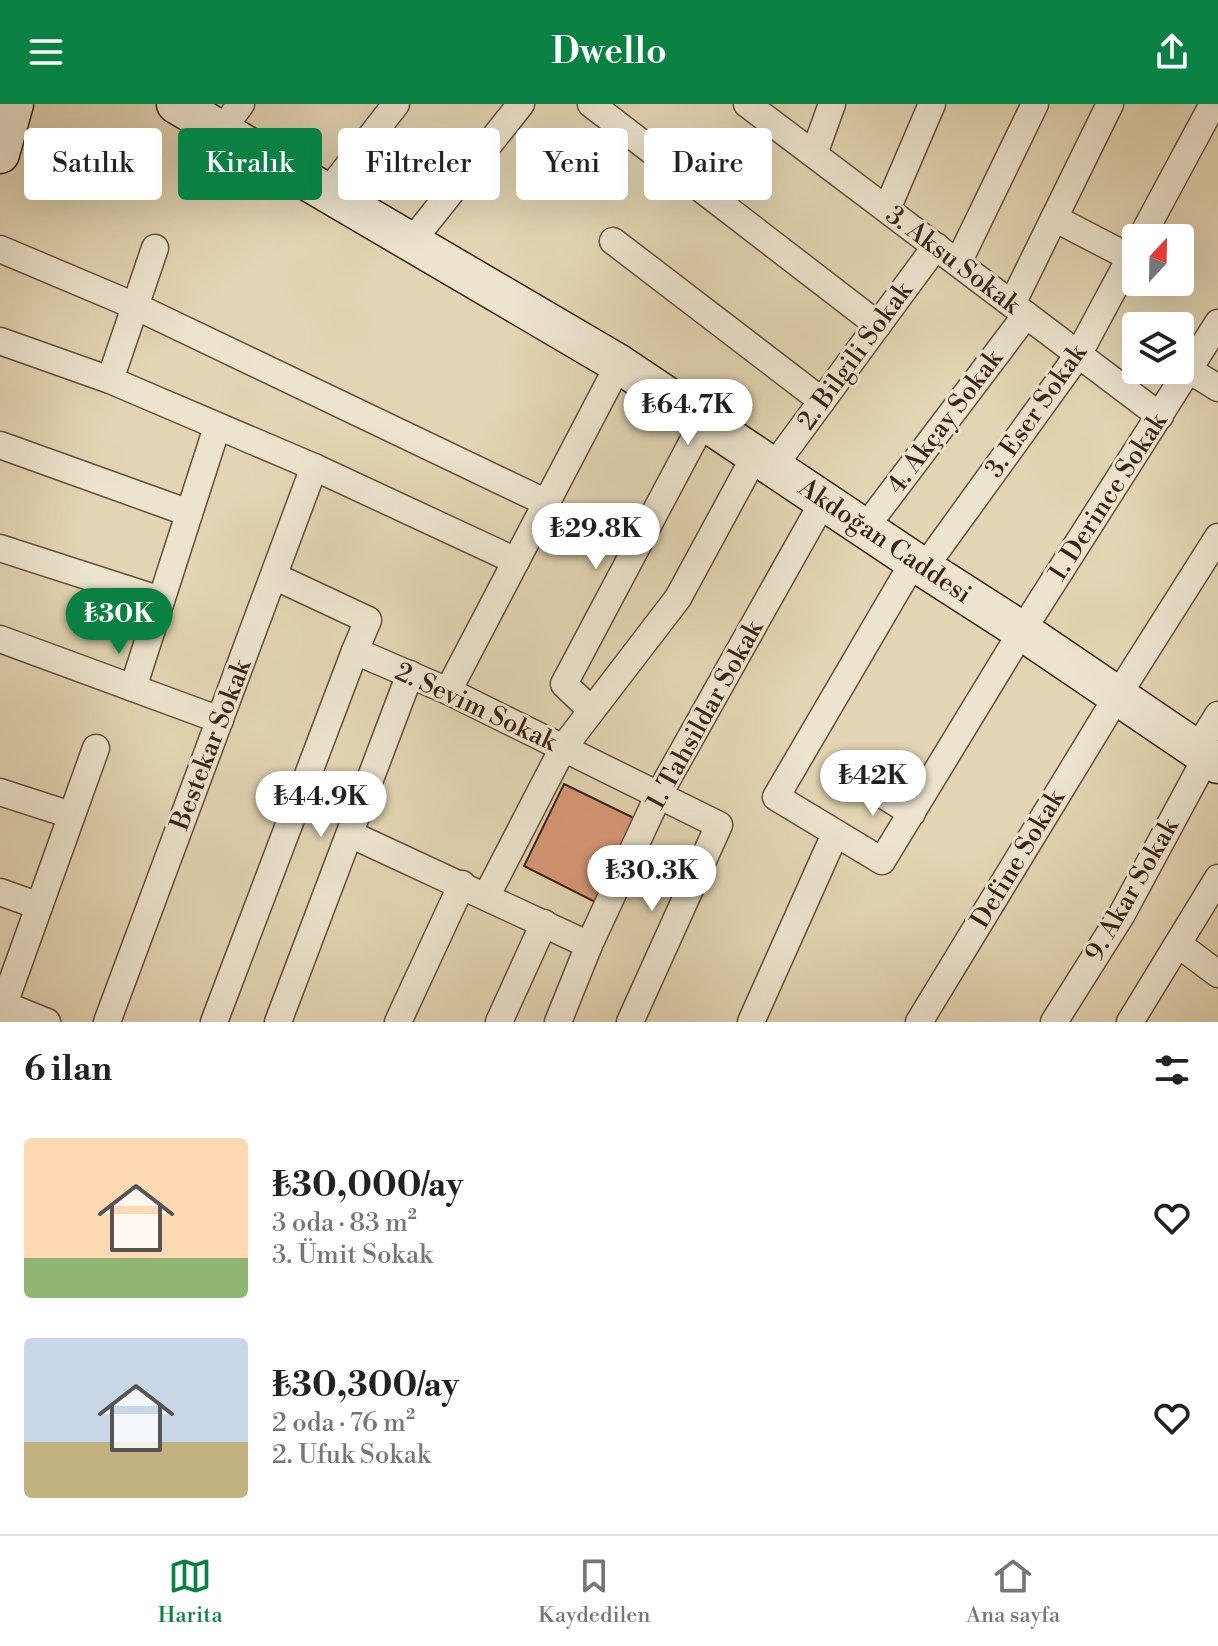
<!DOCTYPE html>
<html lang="tr">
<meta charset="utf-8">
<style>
body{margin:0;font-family:"Libre Bodoni",serif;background:#f2f2f2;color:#222;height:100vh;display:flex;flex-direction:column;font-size:30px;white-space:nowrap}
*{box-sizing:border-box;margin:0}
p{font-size:26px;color:#767676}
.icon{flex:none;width:44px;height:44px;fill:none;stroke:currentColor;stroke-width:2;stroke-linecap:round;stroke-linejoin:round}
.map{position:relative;height:918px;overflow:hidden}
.details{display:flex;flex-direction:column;background:#fff;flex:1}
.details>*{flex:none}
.banner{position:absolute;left:24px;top:24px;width:800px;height:72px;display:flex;gap:16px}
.needle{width:52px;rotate:22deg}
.fabs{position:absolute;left:1122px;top:120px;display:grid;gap:16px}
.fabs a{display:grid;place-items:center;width:72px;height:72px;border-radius:8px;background:#fff;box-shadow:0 8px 32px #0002;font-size:40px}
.price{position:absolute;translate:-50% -68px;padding:0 18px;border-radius:28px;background:#fff;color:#222;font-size:26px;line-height:52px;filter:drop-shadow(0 2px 4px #0008)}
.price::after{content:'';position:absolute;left:50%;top:48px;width:24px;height:18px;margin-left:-12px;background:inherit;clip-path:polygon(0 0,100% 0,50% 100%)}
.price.selected{background:#0b8043;color:#fff}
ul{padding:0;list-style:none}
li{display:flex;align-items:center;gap:24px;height:200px;padding:0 24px}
li span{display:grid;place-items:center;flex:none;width:224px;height:160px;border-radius:8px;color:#555}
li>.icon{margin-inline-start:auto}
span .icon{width:96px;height:96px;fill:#fffc;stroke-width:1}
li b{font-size:34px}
h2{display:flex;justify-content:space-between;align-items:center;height:96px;padding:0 24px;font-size:34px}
.tag{padding:0 28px;border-radius:8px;background:#fff;box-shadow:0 8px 32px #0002;font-size:28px;line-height:72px}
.tag.selected{background:#0b8043;color:#fff}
header{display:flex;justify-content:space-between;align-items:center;height:104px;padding:0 24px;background:#0b8043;color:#fff;font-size:36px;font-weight:600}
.dock{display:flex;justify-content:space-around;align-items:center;height:112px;border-top:2px solid #e0e0e0;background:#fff;font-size:22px;color:#767676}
.dock a{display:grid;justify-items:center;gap:4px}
.dock .selected{color:#0b8043}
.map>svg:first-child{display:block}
</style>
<header><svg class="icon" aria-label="menu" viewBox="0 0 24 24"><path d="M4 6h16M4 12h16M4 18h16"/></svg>Dwello<svg class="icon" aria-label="share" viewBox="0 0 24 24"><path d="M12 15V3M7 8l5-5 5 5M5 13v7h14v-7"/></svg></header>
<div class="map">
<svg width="1218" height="918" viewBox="0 0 1218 918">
<rect width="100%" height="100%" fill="#e3d5b3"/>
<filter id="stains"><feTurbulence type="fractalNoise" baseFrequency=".0025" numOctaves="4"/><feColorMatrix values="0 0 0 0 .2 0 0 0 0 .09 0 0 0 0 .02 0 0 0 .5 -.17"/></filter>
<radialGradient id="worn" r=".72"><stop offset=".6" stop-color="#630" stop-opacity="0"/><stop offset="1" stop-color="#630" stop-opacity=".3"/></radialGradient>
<polygon fill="#d69776" stroke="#3b2214" stroke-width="2" points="564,680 638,716 597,799 524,762"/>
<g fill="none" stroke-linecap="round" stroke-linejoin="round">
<defs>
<g id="street">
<polyline points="591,0 878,221"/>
<polyline points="747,0 1160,312"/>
<polyline points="222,26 241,0"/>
<polyline points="814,50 832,0"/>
<polyline points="328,88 396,0"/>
<polyline points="887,105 932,0"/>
<polyline points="1054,114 1131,154"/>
<polyline points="1141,134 1213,0"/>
<polyline points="412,137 521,0"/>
<polyline points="613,137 822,297"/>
<polyline points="0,145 135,202 547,399"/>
<polyline points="958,159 1035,0"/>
<polyline points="1012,200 1110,0"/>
<polyline points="0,237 110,276 314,363 516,457"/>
<polyline points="1189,266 1218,284"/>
<polyline points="110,276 155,144"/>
<polyline points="0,341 189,409"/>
<polyline points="774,362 936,142"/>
<polyline points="865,424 1026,211"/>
<polyline points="0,444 161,496"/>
<polyline points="914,457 776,693 882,757 1022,527 1218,219"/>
<polyline points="924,464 1078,251 1136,143"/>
<polyline points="274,472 368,516 355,547 448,587 719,721 630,918"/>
<polyline points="0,535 220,616"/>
<polyline points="133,584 217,323"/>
<polyline points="448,587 619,260"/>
<polyline points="591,606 564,580 704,316"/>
<polyline points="1197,645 1218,611"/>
<polyline points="861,677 912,709"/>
<polyline points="0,688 71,711"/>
<polyline points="350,730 589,841"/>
<polyline points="0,788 39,802"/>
<polyline points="487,791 563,644 678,494 756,350"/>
<polyline points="1178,840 1218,870"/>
<polyline points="0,899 47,918"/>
<polyline points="3,918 4,900 96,644"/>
<polyline points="107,918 314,363"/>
<polyline points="214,918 355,547"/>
<polyline points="278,918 410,570"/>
<polyline points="398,918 462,780"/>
<polyline points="499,918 544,819"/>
<polyline points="558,918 589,841 659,690 824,396"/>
<polyline points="751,918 835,730"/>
<polyline points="919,918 1118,591 1218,433"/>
<polyline points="1054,918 1122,810 1207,652"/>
<polyline points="1130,918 1218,774"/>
</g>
<g id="secondary">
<polyline points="176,0 619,260 924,464 1022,527 1218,660"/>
<polyline points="0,50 14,0"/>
</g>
</defs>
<use href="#street" stroke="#654f3c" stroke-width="29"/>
<use href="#secondary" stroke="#3b2214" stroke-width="41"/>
<use href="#street" stroke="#ede4ce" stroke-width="26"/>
<use href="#secondary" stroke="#ede4ce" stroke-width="38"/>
</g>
<g text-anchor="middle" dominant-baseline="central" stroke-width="6" stroke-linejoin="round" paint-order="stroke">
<g font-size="26" fill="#3b2214" stroke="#ede4ce">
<text transform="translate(953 156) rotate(37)">3. Aksu Sokak</text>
<text transform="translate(855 252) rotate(-54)">2. Bilgili Sokak</text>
<text transform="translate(1036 307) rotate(-55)">3. Eser Sokak</text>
<text transform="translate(945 318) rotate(-53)">4. Akçay Sokak</text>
<text transform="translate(1108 393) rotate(-57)">1. Derince Sokak</text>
<text transform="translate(885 437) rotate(34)">Akdoğan Caddesi</text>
<text transform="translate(476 603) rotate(25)">2. Sevim Sokak</text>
<text transform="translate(705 611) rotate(-61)">1. Tahsildar Sokak</text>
<text transform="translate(211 641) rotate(-69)">Bestekar Sokak</text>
<text transform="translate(1018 755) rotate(-59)">Define Sokak</text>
<text transform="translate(1132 786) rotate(-60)">9. Akar Sokak</text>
</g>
</g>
<rect width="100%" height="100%" filter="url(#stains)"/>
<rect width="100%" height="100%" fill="url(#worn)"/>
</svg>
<div class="fabs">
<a><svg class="needle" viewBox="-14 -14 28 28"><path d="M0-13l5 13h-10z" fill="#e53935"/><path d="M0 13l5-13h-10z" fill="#767676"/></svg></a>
<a><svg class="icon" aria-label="layers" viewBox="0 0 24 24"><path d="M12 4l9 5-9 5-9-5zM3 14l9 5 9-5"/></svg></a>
</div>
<b class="price" style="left:688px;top:343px">₺64.7K</b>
<b class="price" style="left:596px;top:467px">₺29.8K</b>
<b class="price selected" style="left:119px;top:552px">₺30K</b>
<b class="price" style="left:873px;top:714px">₺42K</b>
<b class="price" style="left:321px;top:735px">₺44.9K</b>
<b class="price" style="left:652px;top:809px">₺30.3K</b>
<div class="banner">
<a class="tag">Satılık</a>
<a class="tag selected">Kiralık</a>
<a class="tag">Filtreler</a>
<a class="tag">Yeni</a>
<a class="tag">Daire</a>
</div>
</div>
<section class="details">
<h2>6 ilan<svg class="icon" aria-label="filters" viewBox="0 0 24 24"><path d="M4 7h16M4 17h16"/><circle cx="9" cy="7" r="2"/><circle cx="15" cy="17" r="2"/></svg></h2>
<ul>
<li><span style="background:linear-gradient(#ffd9b3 75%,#8fb573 0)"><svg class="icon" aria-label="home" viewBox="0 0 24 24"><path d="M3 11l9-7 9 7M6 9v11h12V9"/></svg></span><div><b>₺30,000/ay</b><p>3 oda · 83 m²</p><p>3. Ümit Sokak</p></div><svg class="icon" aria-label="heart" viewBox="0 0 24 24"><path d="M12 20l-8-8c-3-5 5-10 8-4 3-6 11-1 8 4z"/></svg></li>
<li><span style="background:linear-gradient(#c9d6e8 65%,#c2b280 0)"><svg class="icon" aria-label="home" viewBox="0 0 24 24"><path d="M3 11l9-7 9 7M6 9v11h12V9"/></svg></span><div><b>₺30,300/ay</b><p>2 oda · 76 m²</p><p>2. Ufuk Sokak</p></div><svg class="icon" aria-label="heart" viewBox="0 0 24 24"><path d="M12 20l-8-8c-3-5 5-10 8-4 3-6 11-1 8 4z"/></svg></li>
</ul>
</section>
<nav class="dock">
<a class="selected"><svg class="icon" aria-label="map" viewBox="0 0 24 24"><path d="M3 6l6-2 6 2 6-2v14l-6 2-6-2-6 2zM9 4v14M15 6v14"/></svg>Harita</a>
<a><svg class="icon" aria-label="saved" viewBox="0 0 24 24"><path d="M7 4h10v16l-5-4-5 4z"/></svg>Kaydedilen</a>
<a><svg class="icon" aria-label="home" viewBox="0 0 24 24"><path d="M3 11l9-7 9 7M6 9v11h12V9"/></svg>Ana sayfa</a>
</nav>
